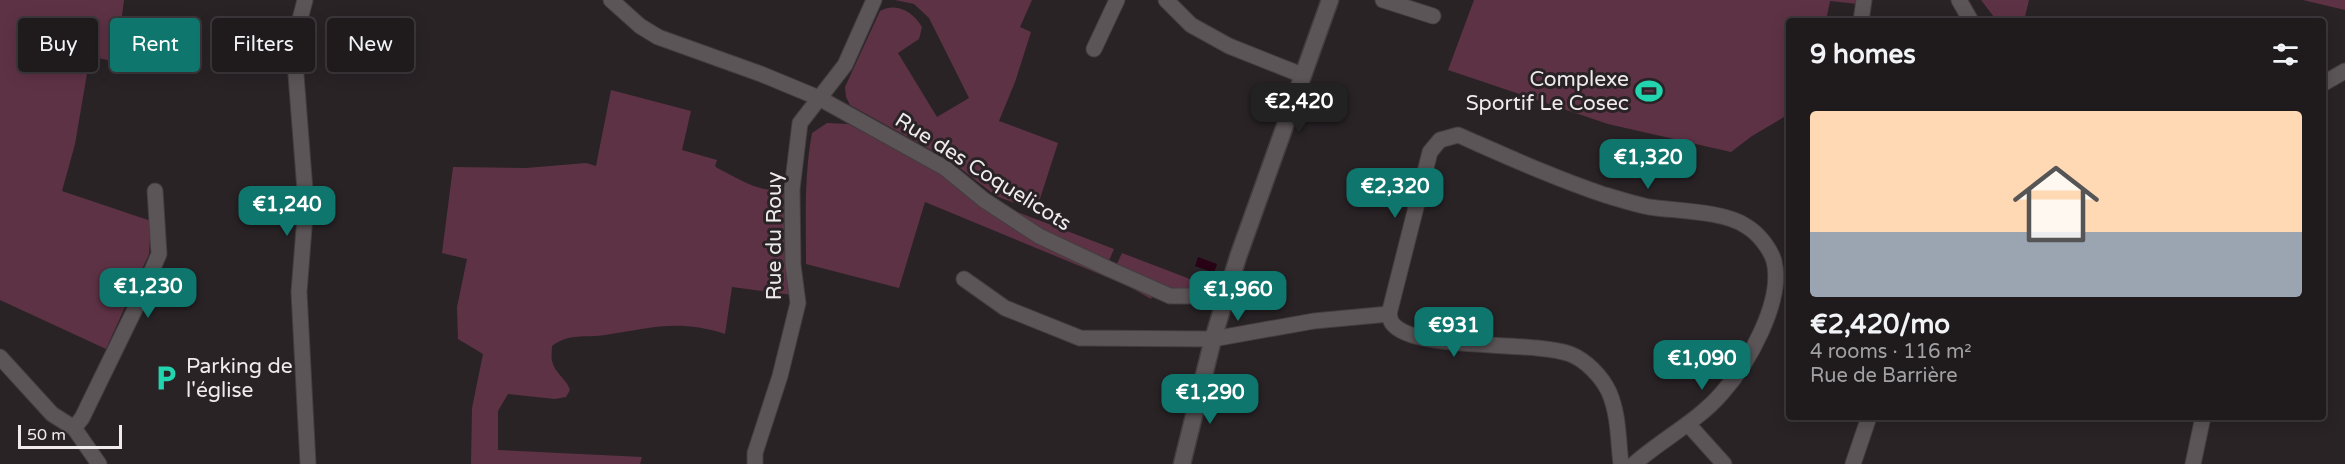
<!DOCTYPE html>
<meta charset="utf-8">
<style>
body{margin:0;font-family:"Varela Round",sans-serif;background:#272325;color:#f1f3f6;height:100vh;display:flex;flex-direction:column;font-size:22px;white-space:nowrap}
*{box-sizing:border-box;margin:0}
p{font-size:20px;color:#a1a1a3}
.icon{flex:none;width:33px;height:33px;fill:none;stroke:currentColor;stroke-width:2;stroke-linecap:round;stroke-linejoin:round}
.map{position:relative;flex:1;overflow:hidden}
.side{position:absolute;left:1786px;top:18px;width:540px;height:402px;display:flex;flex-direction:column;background:#1f1a1c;border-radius:6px;box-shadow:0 3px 15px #0003,0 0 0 2px #3c383b}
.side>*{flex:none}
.top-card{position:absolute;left:18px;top:18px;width:570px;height:54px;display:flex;gap:12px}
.scale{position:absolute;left:18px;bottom:15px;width:104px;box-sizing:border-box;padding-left:6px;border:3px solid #efebed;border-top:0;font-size:16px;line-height:21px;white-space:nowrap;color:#efebed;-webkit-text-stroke:4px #292326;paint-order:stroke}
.price{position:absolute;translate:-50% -51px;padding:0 14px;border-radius:12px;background:#0f766e;color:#fff;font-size:20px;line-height:39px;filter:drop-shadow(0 2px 3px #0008)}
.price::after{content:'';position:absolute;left:50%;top:36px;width:18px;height:14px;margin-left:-9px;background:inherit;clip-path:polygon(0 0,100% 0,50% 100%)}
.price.selected{background:#222;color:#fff}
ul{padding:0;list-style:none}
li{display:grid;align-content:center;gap:12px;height:318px;padding:0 24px}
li+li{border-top:2px solid #3c383b}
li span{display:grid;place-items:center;height:186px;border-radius:6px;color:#555}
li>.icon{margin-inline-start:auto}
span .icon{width:108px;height:108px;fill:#fffc;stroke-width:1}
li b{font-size:26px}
h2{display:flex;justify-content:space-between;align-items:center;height:72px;padding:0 24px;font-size:26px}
.chip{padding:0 21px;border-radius:6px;background:#1f1a1c;box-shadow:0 3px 15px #0003,0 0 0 2px #3c383b;font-size:21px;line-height:54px}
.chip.selected{background:#0f766e;color:#fff}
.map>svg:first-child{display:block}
</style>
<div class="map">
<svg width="2345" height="464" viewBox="0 0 2345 464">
<rect width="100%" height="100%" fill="#292326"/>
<g fill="#5e3245">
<polygon points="0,0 124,0 116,62 90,56 75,144 62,191 151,221 149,254 106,349 0,300"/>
<path d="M895 0H1032L1020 27 1031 32 1015 82 999 121 1058 143 1036 211 996 196 951 161 850 105 846 97 845 87 880 11C897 2 913 12 922 27L919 39 898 53 937 117 969 98 929 18 914 4Z"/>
<polygon points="1474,0 1859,0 1858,4 1830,1 1826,21 1790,21 1789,111 1784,117 1752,136 1731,152 1608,124 1448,70"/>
<polygon points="1981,0 2029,0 2024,21 1997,21"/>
<polygon points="2303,0 2345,0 2345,10"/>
<path d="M611 90 691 111 682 150 717 160 715 166 717 168C736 177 763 196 784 188L788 266 792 295 732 287 725 334C678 319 652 328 605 335 586 338 568 333 552 346 552 351 551 357 552 361 555 374 567 379 570 390L566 397 555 399 508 394 498 411V450L642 457 640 464H471L472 408 483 354 458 339 457 307 467 259 442 253 453 167 526 168 586 163 596 166Z"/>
<path d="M827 123 848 124 945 175 1153 295 1151 299 1128 286 925 202 899 288 806 264C806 220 804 176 812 133Z"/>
<polygon points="1002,206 1114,249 1108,263 1042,233"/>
<polygon points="1122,253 1203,284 1202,294 1174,292 1116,266"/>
</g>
<polygon fill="#280316" points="1198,257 1217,264 1214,273 1195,266"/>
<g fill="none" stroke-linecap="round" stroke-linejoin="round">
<defs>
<g id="minor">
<polyline points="305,0 299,23 296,75 306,203 299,292 308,464"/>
<polyline points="611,0 640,26 658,37 761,74 819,98 945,168 984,200 1039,236 1109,269 1170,296 1204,296 1229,289"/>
<polyline points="1166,0 1191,25 1229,46 1302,75"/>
<polyline points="1383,0 1433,16"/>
<polyline points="1959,0 1971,21"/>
<polyline points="1861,21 1864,0"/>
<polyline points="1094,49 1117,0"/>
<polyline points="2324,83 2345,71"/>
<path d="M964 279 1005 308 1080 338 1213 339 1314 321 1389 314C1390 317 1390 320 1392 323 1413 352 1532 340 1570 354 1586 360 1602 377 1609 392 1619 415 1618 440 1621 464"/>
<path d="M1389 314 1430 152 1440 140 1458 135C1506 156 1554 178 1605 195 1619 199 1634 204 1649 207 1676 211 1724 211 1746 226 1758 233 1770 248 1774 261 1784 301 1748 364 1722 393 1697 422 1662 439 1634 464"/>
<polyline points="0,357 52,414 74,428 99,464"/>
<polyline points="1688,424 1724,464"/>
<polyline points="74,428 82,418 137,305 159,254 155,191"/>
<polyline points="755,464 755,453 780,376 798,303 793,265 792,189 800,123 845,65 874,0"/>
<polyline points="1853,464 1869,417"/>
<polyline points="2193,464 2203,417"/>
</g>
<polyline id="tertiary" points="1182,464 1213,339 1238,257 1330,0"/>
</defs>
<use href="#minor" stroke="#433e40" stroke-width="17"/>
<use href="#tertiary" stroke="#433e40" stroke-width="19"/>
<use href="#minor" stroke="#5c5558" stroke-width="15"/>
<use href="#tertiary" stroke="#5c5558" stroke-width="16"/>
</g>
<defs>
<symbol id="stadium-bare" viewBox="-9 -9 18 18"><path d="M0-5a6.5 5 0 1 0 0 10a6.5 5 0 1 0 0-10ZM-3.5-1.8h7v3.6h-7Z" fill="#23d5af" stroke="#292326" stroke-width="2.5" paint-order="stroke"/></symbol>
<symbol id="parking-bare" viewBox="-9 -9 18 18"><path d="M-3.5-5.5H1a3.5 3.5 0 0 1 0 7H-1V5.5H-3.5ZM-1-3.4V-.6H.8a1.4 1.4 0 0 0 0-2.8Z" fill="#23d5af" stroke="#292326" stroke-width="2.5" paint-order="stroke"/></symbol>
</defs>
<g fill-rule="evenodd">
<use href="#stadium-bare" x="1630" y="72" width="38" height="38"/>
<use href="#parking-bare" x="147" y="359" width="38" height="38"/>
</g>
<g text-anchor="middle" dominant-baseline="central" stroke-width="6" stroke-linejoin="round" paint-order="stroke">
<g font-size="21" fill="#efebed" stroke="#292326" text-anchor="end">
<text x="1629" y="79">Complexe<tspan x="1629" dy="24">Sportif Le Cosec</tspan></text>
<text x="186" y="366" text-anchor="start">Parking de<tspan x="186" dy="24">l'église</tspan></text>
</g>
<g font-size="21" fill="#efebed" stroke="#292326">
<text transform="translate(983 172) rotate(32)">Rue des Coquelicots</text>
<text transform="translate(774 236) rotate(-90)">Rue du Rouy</text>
</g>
</g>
</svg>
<div class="scale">50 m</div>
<b class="price selected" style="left:1299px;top:134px">€2,420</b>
<b class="price" style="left:1648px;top:190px">€1,320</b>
<b class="price" style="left:1395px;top:219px">€2,320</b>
<b class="price" style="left:287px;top:237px">€1,240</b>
<b class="price" style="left:148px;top:319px">€1,230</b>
<b class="price" style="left:1238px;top:322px">€1,960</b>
<b class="price" style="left:1454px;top:358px">€931</b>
<b class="price" style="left:1702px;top:391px">€1,090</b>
<b class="price" style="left:1210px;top:425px">€1,290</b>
<div class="top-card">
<a class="chip">Buy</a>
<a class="chip selected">Rent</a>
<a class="chip">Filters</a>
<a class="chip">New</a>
</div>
<section class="side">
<h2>9 homes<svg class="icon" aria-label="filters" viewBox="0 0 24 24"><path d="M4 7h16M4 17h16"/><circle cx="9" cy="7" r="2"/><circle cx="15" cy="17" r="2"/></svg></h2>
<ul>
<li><span style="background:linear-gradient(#ffd9b3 65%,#9aa5b1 0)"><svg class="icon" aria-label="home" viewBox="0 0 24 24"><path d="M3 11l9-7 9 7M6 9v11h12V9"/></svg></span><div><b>€2,420/mo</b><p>4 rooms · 116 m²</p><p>Rue de Barrière</p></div></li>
</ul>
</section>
</div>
